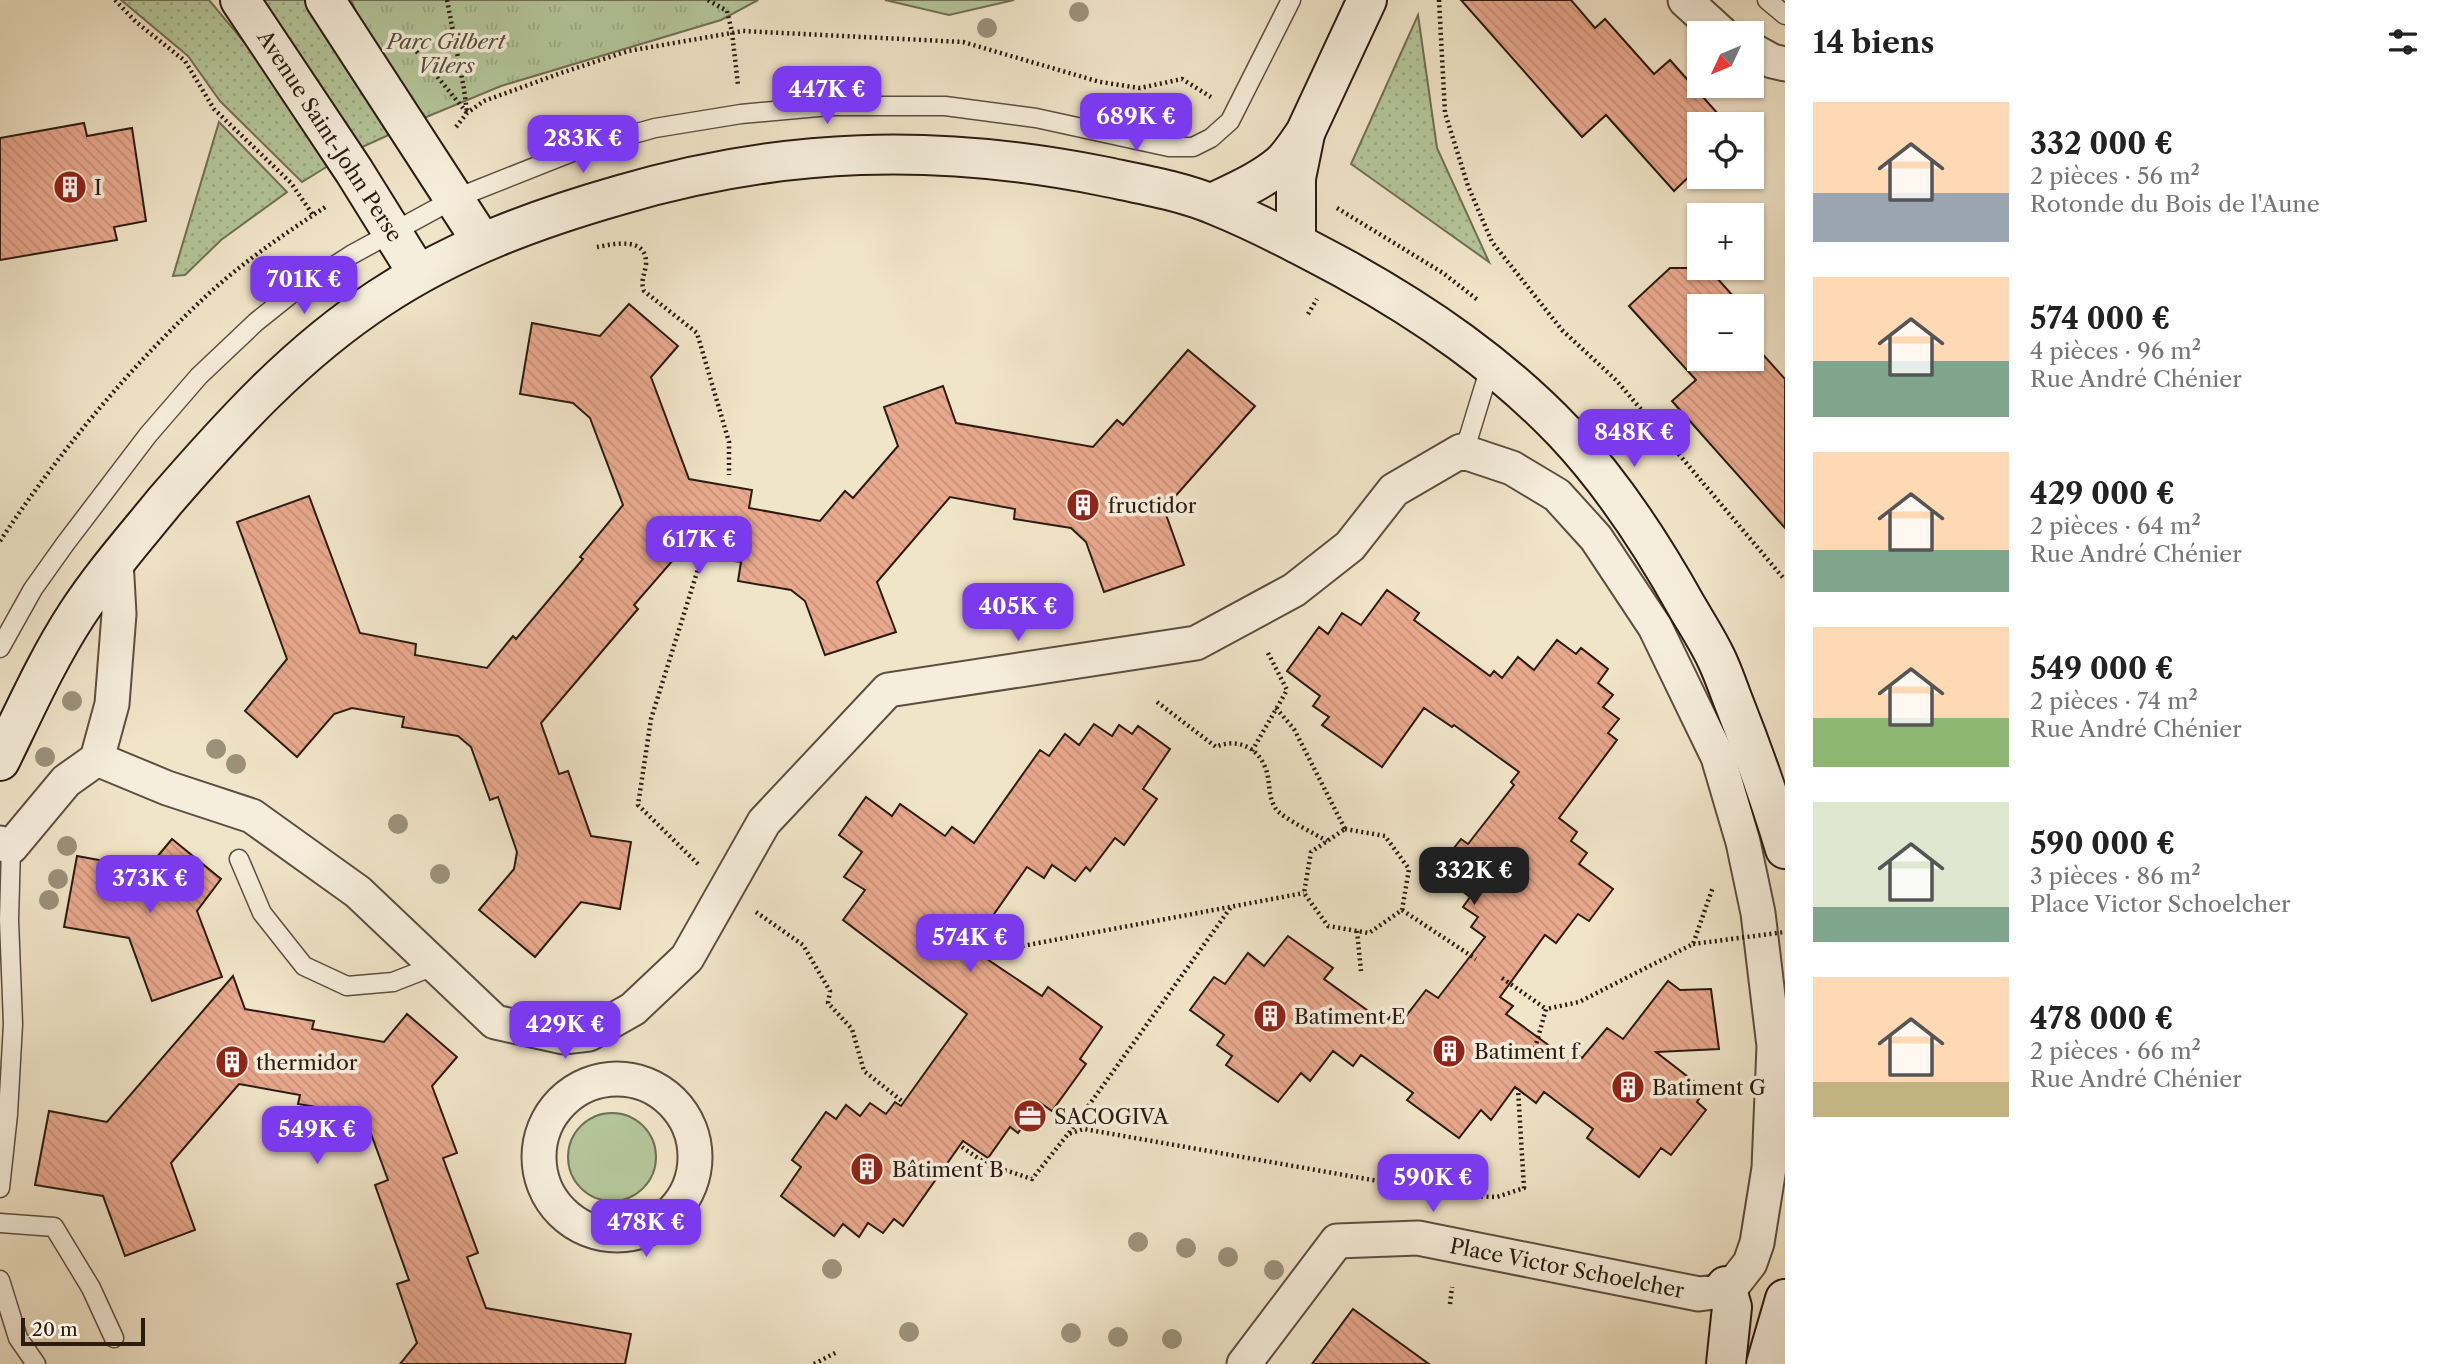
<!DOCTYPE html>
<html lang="fr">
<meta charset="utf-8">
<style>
body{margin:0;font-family:"Libre Caslon Text",serif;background:#f2f2f2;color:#222;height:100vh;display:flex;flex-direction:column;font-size:26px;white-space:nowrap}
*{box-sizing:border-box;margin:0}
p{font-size:23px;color:#767676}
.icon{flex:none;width:38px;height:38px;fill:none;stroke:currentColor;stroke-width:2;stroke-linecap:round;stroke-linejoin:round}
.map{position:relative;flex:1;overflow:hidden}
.sheet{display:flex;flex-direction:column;background:#fff;width:665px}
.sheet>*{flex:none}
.needle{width:46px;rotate:226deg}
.tools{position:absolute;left:1687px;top:21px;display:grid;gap:14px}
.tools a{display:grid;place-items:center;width:77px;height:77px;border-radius:0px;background:#fff;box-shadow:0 2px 5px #0004;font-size:35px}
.scale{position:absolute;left:21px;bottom:18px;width:124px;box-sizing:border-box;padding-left:7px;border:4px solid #2b1b13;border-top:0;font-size:19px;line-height:24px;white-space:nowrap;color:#2b1b13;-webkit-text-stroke:5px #f6eedc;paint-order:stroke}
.price{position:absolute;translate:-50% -60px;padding:0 16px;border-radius:14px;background:#7c3aed;color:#fff;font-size:23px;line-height:46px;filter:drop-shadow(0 2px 4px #0008)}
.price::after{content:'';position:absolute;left:50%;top:42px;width:21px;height:16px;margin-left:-10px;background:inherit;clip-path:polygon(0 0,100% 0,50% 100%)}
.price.on{background:#222;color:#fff}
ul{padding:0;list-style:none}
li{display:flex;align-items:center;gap:21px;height:175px;padding:0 28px}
li span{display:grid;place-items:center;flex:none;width:196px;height:140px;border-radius:0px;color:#555}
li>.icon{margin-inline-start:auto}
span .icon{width:84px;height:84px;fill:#fffc;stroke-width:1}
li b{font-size:30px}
h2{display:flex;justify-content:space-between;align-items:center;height:84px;padding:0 28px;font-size:30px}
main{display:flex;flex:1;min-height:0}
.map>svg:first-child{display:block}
</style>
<main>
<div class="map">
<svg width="1785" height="1364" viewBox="0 0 1785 1364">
<defs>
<pattern id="grass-dots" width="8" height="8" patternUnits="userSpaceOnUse" patternTransform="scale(1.75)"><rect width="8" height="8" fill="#b4c69a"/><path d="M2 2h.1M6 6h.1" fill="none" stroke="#9baa84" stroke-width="1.8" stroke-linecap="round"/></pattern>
<pattern id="park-tufts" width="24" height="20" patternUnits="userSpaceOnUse" patternTransform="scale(1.75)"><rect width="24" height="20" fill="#b4c69a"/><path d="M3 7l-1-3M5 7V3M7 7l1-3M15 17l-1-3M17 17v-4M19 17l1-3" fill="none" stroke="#9baa84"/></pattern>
<pattern id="building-back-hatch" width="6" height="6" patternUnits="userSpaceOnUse" patternTransform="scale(1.75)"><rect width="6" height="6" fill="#e9a98e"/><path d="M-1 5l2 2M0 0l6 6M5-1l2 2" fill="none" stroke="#c8917a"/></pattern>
</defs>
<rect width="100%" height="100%" fill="#f1e5c9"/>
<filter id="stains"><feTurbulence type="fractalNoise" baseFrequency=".00286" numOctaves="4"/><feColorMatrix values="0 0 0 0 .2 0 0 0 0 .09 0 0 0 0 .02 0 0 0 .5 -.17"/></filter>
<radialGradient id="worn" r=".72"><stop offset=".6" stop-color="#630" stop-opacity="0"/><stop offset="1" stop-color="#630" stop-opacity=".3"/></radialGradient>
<g fill="url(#grass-dots)" stroke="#707056" stroke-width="2">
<polygon points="121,0 209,0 265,67 328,166 302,182 220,101 188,56"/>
<polygon points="264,0 306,0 393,133 358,149"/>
<polygon points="1418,15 1437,148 1489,262 1351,164"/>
<polygon points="219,122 287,192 221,240 185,275 173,276"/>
</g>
<polygon fill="url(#park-tufts)" stroke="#707056" stroke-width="2" points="351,0 758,0 721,20 501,86 424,118 362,25"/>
<g fill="#b4c69a" stroke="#707056" stroke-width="2">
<polygon points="885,0 1014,0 949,15"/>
<circle cx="612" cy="1157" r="44"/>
</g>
<g fill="url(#building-back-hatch)" stroke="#2b1b13" stroke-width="2">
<polygon points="1461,0 1571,0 1595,28 1605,19 1654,74 1670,60 1727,124 1699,124 1699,167 1674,191 1606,115 1582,137"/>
<polygon points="84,123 87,136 132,128 146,221 114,227 117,240 0,260 0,138"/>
<polygon points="1670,268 1708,268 1742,306 1699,306 1699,359 1752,359 1752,342 1785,379 1785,528 1672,401 1696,380 1629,306"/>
<polygon points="629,304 678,346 651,377 689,479 752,490 749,508 820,521 845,491 853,498 898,446 884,407 943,386 956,423 1093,447 1117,420 1123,425 1188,350 1255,406 1164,509 1184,565 1104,592 1086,542 1071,528 1014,519 1015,509 950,497 877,582 896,632 825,655 805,601 791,590 738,581 741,562 689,554 673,560 634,605 638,609 541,723 559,774 568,771 591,836 631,842 620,909 581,902 535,957 479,910 514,869 517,852 498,797 490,800 471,747 458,736 402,727 404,717 352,708 334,714 297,757 245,711 287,659 237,522 309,496 360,633 416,644 415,655 487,668 513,636 516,639 583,559 580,557 623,505 590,418 573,403 520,394 532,323 600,336"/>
<polygon points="1387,590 1419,613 1414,620 1490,676 1494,671 1502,678 1518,657 1534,670 1557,640 1576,654 1581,648 1608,669 1598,683 1613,695 1603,707 1619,719 1608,733 1617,740 1559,818 1577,832 1571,841 1587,853 1579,864 1613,889 1589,921 1578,914 1556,943 1545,935 1500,997 1513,1006 1506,1014 1569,1060 1575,1053 1582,1058 1607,1028 1623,1039 1668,981 1680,990 1711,989 1719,1049 1656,1052 1705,1090 1697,1102 1706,1110 1671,1155 1661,1148 1639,1177 1587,1138 1593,1129 1544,1092 1536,1103 1515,1087 1491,1120 1481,1110 1459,1138 1407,1100 1413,1093 1361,1055 1353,1066 1333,1051 1310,1081 1301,1073 1278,1102 1226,1065 1232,1056 1217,1045 1224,1035 1190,1010 1214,977 1225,984 1248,953 1264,966 1288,936 1333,968 1324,979 1385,1023 1394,1012 1403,1020 1426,990 1438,998 1485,937 1471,927 1478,917 1463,907 1470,897 1436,871 1461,839 1468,844 1514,785 1511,782 1519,772 1454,725 1452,727 1424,708 1382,767 1322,725 1329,717 1313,706 1320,696 1287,671 1319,627 1328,634 1342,613 1361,625"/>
<polygon points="1094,724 1112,736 1119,725 1132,734 1138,726 1170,749 1143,789 1157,799 1124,845 1115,838 1090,871 1086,867 1075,881 1052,865 1044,878 1027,867 978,937 985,943 978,953 1042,996 1048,987 1102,1027 1080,1059 1086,1064 1052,1111 1039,1102 1018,1133 1010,1127 988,1158 963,1141 903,1226 894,1219 883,1233 868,1223 859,1237 843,1224 834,1236 781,1196 801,1167 792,1160 826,1112 836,1119 846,1105 860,1116 870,1103 886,1114 895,1102 901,1106 967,1014 843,920 865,890 844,877 862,852 839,835 866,797 892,816 900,804 945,836 952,827 974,843 1040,750 1049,756 1065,734 1079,745"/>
<polygon points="172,839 221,879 197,911 222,977 152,1001 129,938 64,927 77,856 147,869"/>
<polygon points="233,976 245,1009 314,1021 312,1029 384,1042 407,1014 457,1057 432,1086 457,1153 443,1158 478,1253 467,1257 486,1308 631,1334 625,1364 400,1364 417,1343 397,1284 409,1280 375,1185 388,1180 364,1115 298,1104 300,1095 239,1084 171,1163 195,1230 125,1256 103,1196 35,1185 49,1111 107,1122"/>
<polygon points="1353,1309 1429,1364 1312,1364"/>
</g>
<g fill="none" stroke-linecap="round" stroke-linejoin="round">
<defs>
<g id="lane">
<polyline points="1767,0 1785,15"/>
<polyline points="1461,451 1469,436 1491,364"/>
<polyline points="0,648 33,589 65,544 148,435 199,376 256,322 291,294 351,255 454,199 580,149 655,128 741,114 829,106 945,106 1036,118 1169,147 1193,147 1211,138 1230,121 1291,0"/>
<polyline points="239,859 262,913 304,966 347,986 393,982 434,966"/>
<polyline points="0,1188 8,1114 13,1024 9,920 11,847"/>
<polyline points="0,1223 54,1227 91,1288 114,1338"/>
<polyline points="0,1280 18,1338 36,1364"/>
</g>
<g id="street">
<polyline points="1685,0 1721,33"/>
<polyline points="1752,50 1772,61 1785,64"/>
<polyline points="97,759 167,788 252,816 358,892 495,1022 563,1037 589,1034 633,1009 687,958 764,822 888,690 1196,643 1294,590 1350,546 1394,490 1461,451 1512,468 1557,495 1596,538 1655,627 1718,757 1743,842 1758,913 1774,1046 1769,1168 1757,1243 1750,1263 1736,1281 1715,1292 1699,1294 1418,1238 1337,1241 1244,1364"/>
<polyline points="0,843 11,847 66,781 97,759 112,704 119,614 116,560"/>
<circle cx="617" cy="1157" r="78"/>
</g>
<g id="secondary">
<polyline points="240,0 354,171 418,274"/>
<polyline points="325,0 482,242"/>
<path d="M1212 203C1235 192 1261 181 1281 164 1290 156 1298 143 1305 133L1367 0"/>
<polyline points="1296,243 1296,178 1305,134"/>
<path d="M0 761C24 712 47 660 77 614 103 574 135 538 165 501 231 425 296 353 380 298 454 249 536 219 620 195 783 147 936 143 1102 176 1140 184 1182 191 1217 206 1261 224 1304 247 1345 269 1426 314 1500 365 1564 432 1613 484 1652 544 1687 607 1697 624 1708 641 1716 658 1723 672 1728 688 1734 703 1753 751 1770 799 1785 849"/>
<polyline points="1726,1286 1732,1307 1726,1364"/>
<polyline points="1766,1364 1785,1299"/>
</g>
</defs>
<use href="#lane" stroke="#5c4e40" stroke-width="21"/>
<use href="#street" stroke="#5c4e40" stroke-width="37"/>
<use href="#secondary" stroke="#2b1b13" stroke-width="42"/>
<g stroke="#2b1b13" stroke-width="4.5" stroke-dasharray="2 3.5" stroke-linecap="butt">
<polyline points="115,0 136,22 185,61 214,109 291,183 313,215"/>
<polyline points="447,0 464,89 467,112"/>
<polyline points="708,0 727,11 732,32 738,85"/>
<polyline points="1439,0 1445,113 1468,186 1492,242 1562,330 1617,381 1785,580"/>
<polyline points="397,32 413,47 467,113"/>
<polyline points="456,127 467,113 484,101 561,73 628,51 743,31 963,42 1100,82 1140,88 1182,79 1211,97"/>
<polyline points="1337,208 1443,273 1479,301"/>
<path d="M597 247C614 244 647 236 646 264 645 274 640 281 644 291L697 333 729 442V475"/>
<polyline points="1308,314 1317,299"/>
<path d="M0 541C58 454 126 371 203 299 240 264 284 234 327 206"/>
<path d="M1157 702 1216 747C1235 738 1257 746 1265 767 1271 780 1267 796 1276 809 1281 817 1317 835 1327 841"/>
<polyline points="1276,708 1294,729 1345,829"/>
<polyline points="1252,751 1287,690 1267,651"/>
<polygon points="1345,829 1385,836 1409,869 1402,910 1369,933 1328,926 1304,893 1311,852"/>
<polyline points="698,864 638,805 651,719 699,566"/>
<polyline points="1402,910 1476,959"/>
<polyline points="756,912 803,945 830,991 828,1003 852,1029 864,1071 902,1101"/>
<polyline points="1357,931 1361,971"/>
<polyline points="1017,947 1304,893"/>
<polyline points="1502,978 1546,1009"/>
<polyline points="1532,1059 1546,1009 1579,1002 1693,944 1713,887"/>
<polyline points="1069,1133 1231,907"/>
<polyline points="962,1147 992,1168 1008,1171 1032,1179 1068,1134 1084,1129 1463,1196 1497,1197 1524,1188 1518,1089"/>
<polyline points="1450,1304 1452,1287"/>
<polyline points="814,1364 837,1352"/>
</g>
<use href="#lane" stroke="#f6eedc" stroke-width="18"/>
<use href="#street" stroke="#f6eedc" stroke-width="33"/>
<use href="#secondary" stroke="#f6eedc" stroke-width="38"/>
<polyline stroke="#2b1b13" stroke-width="4.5" stroke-dasharray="2 3.5" stroke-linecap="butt" points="1693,944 1785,932"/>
</g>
<g fill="#9b927b">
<circle cx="1079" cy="12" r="10"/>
<circle cx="987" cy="28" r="10"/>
<circle cx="72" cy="701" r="10"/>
<circle cx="216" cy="749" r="10"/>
<circle cx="45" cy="757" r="10"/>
<circle cx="236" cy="764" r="10"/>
<circle cx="398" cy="824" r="10"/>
<circle cx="67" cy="846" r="10"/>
<circle cx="440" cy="874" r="10"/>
<circle cx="58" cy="879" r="10"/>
<circle cx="49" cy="900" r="10"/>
<circle cx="1138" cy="1242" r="10"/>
<circle cx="1186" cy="1248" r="10"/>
<circle cx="1228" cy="1257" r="10"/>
<circle cx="832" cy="1269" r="10"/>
<circle cx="1274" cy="1270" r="10"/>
<circle cx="909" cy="1332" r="10"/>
<circle cx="1071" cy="1333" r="10"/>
<circle cx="1118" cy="1337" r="10"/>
<circle cx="1172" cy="1339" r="10"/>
</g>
<defs>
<symbol id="building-disc" viewBox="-11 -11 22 22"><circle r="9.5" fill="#8f2418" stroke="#f6eedc"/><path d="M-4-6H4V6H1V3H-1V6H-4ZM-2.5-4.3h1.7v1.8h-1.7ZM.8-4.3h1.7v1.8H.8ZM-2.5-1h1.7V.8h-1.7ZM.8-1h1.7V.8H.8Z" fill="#fff"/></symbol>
<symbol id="office-disc" viewBox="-11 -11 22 22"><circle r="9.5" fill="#8f2418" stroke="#f6eedc"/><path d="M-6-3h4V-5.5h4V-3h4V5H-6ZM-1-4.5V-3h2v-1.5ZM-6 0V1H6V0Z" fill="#fff"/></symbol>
</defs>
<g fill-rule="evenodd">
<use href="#building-disc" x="51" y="168" width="38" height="38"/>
<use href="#building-disc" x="1064" y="486" width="38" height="38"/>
<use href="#building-disc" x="1251" y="997" width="38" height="38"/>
<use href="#building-disc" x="1430" y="1032" width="38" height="38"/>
<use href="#building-disc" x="213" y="1043" width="38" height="38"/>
<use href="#building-disc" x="1609" y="1068" width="38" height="38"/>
<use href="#office-disc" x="1011" y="1097" width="38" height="38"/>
<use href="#building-disc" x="848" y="1150" width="38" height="38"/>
</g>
<g text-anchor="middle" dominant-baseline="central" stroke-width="7" stroke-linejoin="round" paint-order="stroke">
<g font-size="21" font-style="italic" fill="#544e3c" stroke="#f6eedc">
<text x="446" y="41">Parc Gilbert<tspan x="446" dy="24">Vilers</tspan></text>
</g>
<g font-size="21" fill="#2b1b13" stroke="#f6eedc">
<text transform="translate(330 136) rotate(57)">Avenue Saint-John Perse</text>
<text transform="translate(1567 1268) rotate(11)">Place Victor Schoelcher</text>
</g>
<g font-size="21" fill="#2b1b13" stroke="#f6eedc" text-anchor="start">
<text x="94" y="187">I</text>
<text x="1108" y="505">fructidor</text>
<text x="1294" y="1016">Batiment E</text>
<text x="1474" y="1051">Batiment f</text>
<text x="256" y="1062">thermidor</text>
<text x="1652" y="1087">Batiment G</text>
<text x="1054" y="1116">SACOGIVA</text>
<text x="892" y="1169">Bâtiment B</text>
</g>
</g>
<rect width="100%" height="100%" filter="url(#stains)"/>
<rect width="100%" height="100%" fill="url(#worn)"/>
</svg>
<div class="tools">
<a><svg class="needle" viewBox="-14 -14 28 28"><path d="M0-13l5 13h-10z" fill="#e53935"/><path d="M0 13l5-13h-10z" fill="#767676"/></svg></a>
<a><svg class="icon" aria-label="locate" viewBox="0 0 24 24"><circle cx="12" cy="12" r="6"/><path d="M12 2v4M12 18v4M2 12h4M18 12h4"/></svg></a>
<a>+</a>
<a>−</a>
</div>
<div class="scale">20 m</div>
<b class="price" style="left:827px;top:126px">447K €</b>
<b class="price" style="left:1136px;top:153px">689K €</b>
<b class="price" style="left:583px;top:175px">283K €</b>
<b class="price" style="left:304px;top:316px">701K €</b>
<b class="price" style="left:1634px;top:469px">848K €</b>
<b class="price" style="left:699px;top:576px">617K €</b>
<b class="price" style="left:1018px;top:643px">405K €</b>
<b class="price on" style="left:1474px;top:907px">332K €</b>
<b class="price" style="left:150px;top:915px">373K €</b>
<b class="price" style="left:970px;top:974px">574K €</b>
<b class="price" style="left:565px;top:1061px">429K €</b>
<b class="price" style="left:317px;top:1166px">549K €</b>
<b class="price" style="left:1433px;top:1214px">590K €</b>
<b class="price" style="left:646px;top:1259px">478K €</b>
</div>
<section class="sheet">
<h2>14 biens<svg class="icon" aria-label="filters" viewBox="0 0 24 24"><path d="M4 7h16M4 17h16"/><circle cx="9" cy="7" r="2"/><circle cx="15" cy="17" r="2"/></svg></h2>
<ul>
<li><span style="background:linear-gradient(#ffd9b3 65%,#9aa5b1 0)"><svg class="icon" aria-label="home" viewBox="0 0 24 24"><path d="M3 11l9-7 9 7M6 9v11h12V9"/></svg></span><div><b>332 000 €</b><p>2 pièces · 56 m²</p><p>Rotonde du Bois de l'Aune</p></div></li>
<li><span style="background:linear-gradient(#ffd9b3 60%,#7fa58c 0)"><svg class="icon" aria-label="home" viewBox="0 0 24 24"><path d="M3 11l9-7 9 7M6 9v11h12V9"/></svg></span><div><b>574 000 €</b><p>4 pièces · 96 m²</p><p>Rue André Chénier</p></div></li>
<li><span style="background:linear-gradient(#ffd9b3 70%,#7fa58c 0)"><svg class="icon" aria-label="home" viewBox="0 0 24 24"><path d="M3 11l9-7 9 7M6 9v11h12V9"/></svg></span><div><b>429 000 €</b><p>2 pièces · 64 m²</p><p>Rue André Chénier</p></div></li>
<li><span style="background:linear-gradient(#ffd9b3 65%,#8fb573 0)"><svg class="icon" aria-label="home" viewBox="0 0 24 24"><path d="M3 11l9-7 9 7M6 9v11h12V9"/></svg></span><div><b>549 000 €</b><p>2 pièces · 74 m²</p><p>Rue André Chénier</p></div></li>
<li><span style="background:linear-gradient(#dfe7d0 75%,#7fa58c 0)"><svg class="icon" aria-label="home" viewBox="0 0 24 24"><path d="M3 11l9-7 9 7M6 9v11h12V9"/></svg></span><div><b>590 000 €</b><p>3 pièces · 86 m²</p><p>Place Victor Schoelcher</p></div></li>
<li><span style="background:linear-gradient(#ffd9b3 75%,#c2b280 0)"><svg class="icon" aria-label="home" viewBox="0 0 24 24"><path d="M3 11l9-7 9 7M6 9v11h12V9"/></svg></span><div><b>478 000 €</b><p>2 pièces · 66 m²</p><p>Rue André Chénier</p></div></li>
</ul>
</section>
</main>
